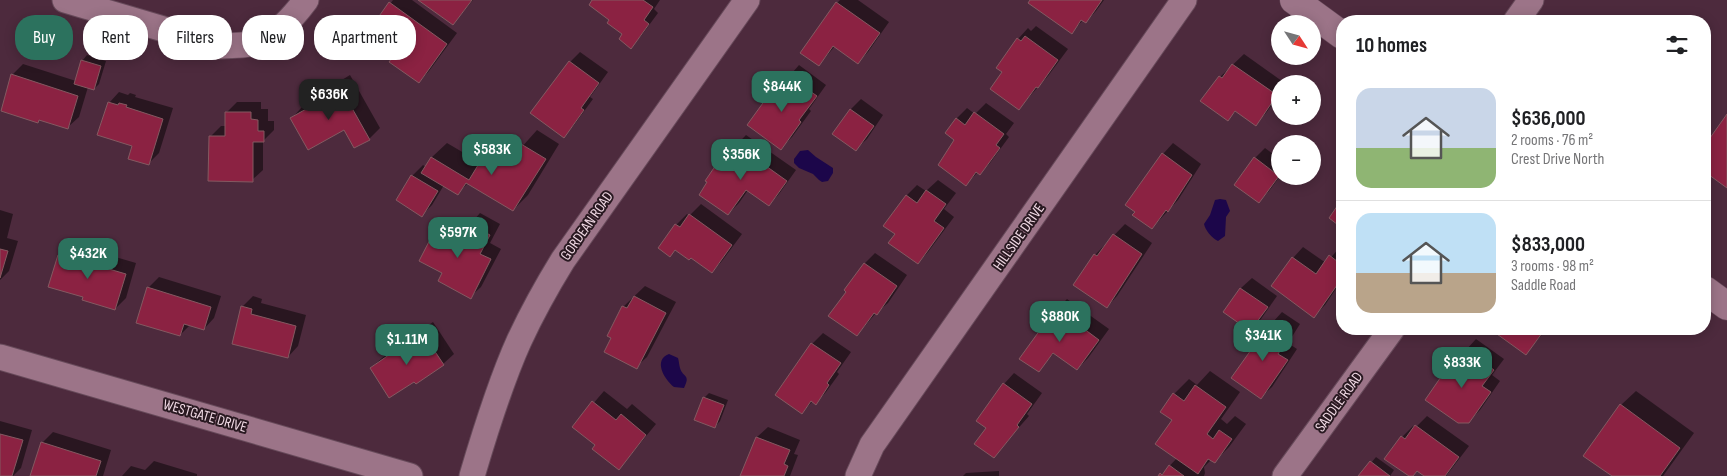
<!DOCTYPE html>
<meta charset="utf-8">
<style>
body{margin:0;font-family:"Sofia Sans Condensed",sans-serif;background:#f6f6f6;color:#202124;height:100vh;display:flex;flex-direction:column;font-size:19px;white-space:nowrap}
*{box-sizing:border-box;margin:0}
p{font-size:16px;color:#757577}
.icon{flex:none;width:28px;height:28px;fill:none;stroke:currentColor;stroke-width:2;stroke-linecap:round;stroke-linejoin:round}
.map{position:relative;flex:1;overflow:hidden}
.sheet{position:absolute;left:1336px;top:15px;width:375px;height:320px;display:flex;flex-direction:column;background:#fff;border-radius:20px;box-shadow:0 2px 12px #0003}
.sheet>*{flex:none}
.top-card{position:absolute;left:15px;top:15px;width:475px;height:45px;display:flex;gap:10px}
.needle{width:32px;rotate:126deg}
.controls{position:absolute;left:1271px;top:15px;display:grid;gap:10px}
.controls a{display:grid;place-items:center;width:50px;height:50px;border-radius:50%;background:#fff;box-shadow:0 2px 12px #0003;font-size:25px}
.price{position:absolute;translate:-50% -42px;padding:0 11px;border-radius:10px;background:#2c725e;color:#fff;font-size:16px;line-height:32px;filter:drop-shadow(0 1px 2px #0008)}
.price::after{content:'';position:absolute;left:50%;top:30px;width:15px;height:11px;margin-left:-8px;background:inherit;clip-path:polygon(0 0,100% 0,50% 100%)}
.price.current{background:#222;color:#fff}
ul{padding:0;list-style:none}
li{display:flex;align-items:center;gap:15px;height:125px;padding:0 20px}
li+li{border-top:1px solid #e0e0e0}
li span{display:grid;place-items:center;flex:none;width:140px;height:100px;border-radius:15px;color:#555}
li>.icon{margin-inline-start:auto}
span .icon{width:60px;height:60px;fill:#fffc;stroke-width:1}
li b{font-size:21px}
h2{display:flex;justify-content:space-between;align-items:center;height:60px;padding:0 20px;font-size:21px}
.chip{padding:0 18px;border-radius:20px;background:#fff;box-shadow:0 2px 12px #0003;font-size:18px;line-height:45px}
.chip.current{background:#2c725e;color:#fff}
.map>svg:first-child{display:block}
</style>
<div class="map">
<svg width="1727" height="476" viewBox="0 0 1727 476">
<rect width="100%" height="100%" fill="#4d2a3d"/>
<g fill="#1c064a">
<polygon points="808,150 816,157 833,168 833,173 828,181 822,182 819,180 813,174 799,168 794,163 794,159 800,151"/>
<path d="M1220 199 1226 200 1230 211 1226 217 1225 236 1218 241C1212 238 1205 230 1204 224L1210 215 1215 200Z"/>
<path d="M669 354 678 358C679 361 679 365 680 368 683 378 691 374 684 388L674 387C664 379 653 360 669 354Z"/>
</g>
<g fill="#0007">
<polygon points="393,0 412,0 457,33 429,71 419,82 405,42 377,21"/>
<polygon points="420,0 473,0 453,24"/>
<polygon points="594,0 660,0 654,9 658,13 641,36 631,47 624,34"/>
<polygon points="840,0 858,0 889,22 868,52 858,62 835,46 819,65 837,3"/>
<polygon points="1031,0 1104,0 1096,11 1086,22 1083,20 1071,33"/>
<polygon points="1036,26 1068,49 1048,76 1019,108 1018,39 1028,28 1031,31"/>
<polygon points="580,52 608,72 590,97 593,99 574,125 564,136 570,62"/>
<polygon points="1244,54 1286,84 1280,84 1280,93 1266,113 1255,124 1236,111 1228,119 1220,77"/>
<polygon points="87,55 106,61 99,84 94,89 88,87 79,117 68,127 12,75 23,64 76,81 82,61"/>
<polygon points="799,65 826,85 809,109 811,111 792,137 781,148 769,97 780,87"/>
<polygon points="350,75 380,128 369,139 344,128 292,118 302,107 316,100 327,89"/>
<polygon points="119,92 128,95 130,93 136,95 135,97 173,108 159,153 148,164 109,103"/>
<polygon points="861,99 883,115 867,139 856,149 834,133 851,109"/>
<polygon points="237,102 261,102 261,109 268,109 268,121 274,121 274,130 263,141 263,170 252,180 210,137 221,126 226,126 226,113"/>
<polygon points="986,103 1014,123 1006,134 1009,137 990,163 980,174 978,172 966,184 956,140 957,118 967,108 975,114"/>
<polygon points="537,130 559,144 528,195 513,210 468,183 458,193 444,185 432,205 422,215 412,176 423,165 426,167 432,157 447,143 481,163 487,153 502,138 520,149"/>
<polygon points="746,135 796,170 779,194 769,205 748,190 739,203 728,214 707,180 719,163"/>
<polygon points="1173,143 1201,164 1178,200 1152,228 1163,154"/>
<polygon points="1265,148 1280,159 1280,176 1269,191 1259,201 1255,158"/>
<polygon points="938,180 956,193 944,209 954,217 928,252 918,263 897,234 885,226 907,195 917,185 926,191"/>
<polygon points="701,204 742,234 722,261 712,272 691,257 676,249 676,225 687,214 689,216"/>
<polygon points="0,210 13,214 7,238 18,241 9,271 0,280"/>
<polygon points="480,213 500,224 490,243 501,249 481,287 470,297 437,229 447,218 467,228"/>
<polygon points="1125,224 1152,243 1117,296 1107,307 1095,255"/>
<polygon points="91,241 114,248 112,256 136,263 126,298 115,309 84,296 59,255 70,245 83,249"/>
<polygon points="1341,246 1342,247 1342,280 1325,305 1314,316 1293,258 1303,247 1326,263"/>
<polygon points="875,253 907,275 888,303 876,313 857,335 848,291 865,263"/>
<polygon points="159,277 221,296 214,318 204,329 190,325 180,335 148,288"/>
<polygon points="1252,278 1277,296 1261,319 1250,330 1225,312 1241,288"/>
<polygon points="645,286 676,302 647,357 636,367 612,338 623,307"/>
<polygon points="253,296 262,299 261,303 306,315 298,346 288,357 242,307"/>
<polygon points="1067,299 1109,329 1088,358 1077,369 1055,352 1038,371 1057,309"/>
<polygon points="1282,312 1300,324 1288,343 1297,349 1272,387 1261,397 1272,323"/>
<polygon points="433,322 454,354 443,364 414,380 371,368 382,358"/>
<polygon points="1492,329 1547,329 1525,353"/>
<polygon points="823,333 851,352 837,372 839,374 826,392 816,403 813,401 802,412 777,395 812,344"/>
<polygon points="1476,339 1504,359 1492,375 1500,381 1480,410 1469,421 1427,400 1446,372"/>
<polygon points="1210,371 1240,392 1221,419 1227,424 1235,416 1246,424 1229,447 1214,462 1211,460 1204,467 1205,473 1204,476 1160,476 1177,458 1174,420 1174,394 1189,379 1197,385"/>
<polygon points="1014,373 1042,393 1027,414 1029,416 994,456 987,428 1004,384"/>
<polygon points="604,391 627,409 632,404 656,424 629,457 619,468 596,445 573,427"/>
<polygon points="1636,391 1694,433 1663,476 1614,476 1621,405"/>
<polygon points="709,393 728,400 720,421 715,427 704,398"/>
<polygon points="1427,416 1469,446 1446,476 1426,476 1418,470 1411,476 1402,437 1413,426 1415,428"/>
<polygon points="0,421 32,430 21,468 13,476 0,476"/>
<polygon points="768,427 800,440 794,454 798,455 790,476 741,476 757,437"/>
<polygon points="53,432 111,450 103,476 31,476 42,443"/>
<polygon points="1376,457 1394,470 1390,476 1360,476"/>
<polygon points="154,461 197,474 197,476 122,476 131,466 145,470"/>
<polygon points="999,471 999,476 963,476 966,473"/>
</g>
<g fill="#8b2242" stroke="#845961">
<polygon points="418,0 472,0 453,25"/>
<polygon points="592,0 643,0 653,7 644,20 649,24 631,49 619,39 622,34 607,23 609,20 589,5"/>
<polygon points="1030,0 1102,0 1086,23 1081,20 1072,34 1028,3"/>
<polygon points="389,2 447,44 419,83 389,62 403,43 375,22"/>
<polygon points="836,2 880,33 858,64 833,46 819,66 800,53"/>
<polygon points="1025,36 1058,60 1038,88 1036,87 1019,110 990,89 1002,72 996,68 1017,38 1021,41"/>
<polygon points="81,60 101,66 94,90 74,84"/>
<polygon points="569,61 599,83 581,108 584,110 564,138 530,113"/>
<polygon points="1232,64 1277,95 1256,126 1235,111 1228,121 1200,101 1219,76 1222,78"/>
<polygon points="11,74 78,96 68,129 39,120 38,123 1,111"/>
<polygon points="787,75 817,96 799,120 801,122 781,150 747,125 768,96 771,99"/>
<polygon points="339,85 370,140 354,148 344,130 308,150 290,118 317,103 315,99"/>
<polygon points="108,102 118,105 119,103 127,105 126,107 163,119 149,165 128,159 132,146 97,135"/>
<polygon points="850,109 874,126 856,151 832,134"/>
<polygon points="225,112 251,112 251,119 258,120 258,131 264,131 264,142 253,142 253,182 208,181 209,136 225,136"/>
<polygon points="974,112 1004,134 996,145 1000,148 980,175 976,172 966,186 938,165 954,140 945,133 956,118 965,125"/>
<polygon points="1727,114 1727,188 1705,172 1705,145"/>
<polygon points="521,144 546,159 513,211 466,183 458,195 421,173 431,157 469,180 486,152 509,165"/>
<polygon points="735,144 787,181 769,206 746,190 728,215 699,195 707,182 705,181 718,162 721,164"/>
<polygon points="1162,153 1192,175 1168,212 1166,210 1152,229 1132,215 1135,212 1125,205"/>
<polygon points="1254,157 1279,176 1259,203 1234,185"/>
<polygon points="411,175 438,191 422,217 396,200"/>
<polygon points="926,190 946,204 934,221 944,228 918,264 888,243 895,234 883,226 906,195 917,203"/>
<polygon points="1342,199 1342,228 1329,218"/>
<polygon points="689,214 732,245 712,273 691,258 689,260 675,250 670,257 658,248 675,224 680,227"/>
<polygon points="468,223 490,235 480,254 491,259 471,299 438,281 442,273 419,261 436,228 459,240"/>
<polygon points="1113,234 1142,254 1107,308 1073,285 1094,254 1097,256"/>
<polygon points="0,249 8,251 0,278"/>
<polygon points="79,251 105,259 102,267 126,274 115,310 82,300 83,297 48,287 58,255 76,260"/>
<polygon points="1329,255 1342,265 1342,278 1314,318 1271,286 1292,257 1316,274"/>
<polygon points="864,263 897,286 877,315 874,313 857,336 828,316 846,292 844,290"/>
<polygon points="147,287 211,307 204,330 184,324 180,336 136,323"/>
<polygon points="1240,288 1268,307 1250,331 1223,312"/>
<polygon points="634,296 666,313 637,369 604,352 611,338 607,336 622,306 627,308"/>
<polygon points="241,306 252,309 251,314 296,326 288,358 232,344"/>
<polygon points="1056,308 1099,340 1077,370 1053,353 1039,372 1019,359"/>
<polygon points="1271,322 1290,335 1278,354 1288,360 1261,399 1231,378"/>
<polygon points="1490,329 1545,329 1526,355"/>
<polygon points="422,332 444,365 416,384 414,382 389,398 370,368"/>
<polygon points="811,343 841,363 827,383 829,385 816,405 811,401 802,414 775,395"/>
<polygon points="1465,349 1494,370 1482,386 1491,392 1469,423 1458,423 1425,400 1445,371 1448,373"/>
<polygon points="1003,383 1032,404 1017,425 1019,427 994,458 974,444 986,428 976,421"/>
<polygon points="1195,385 1226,407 1207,434 1213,439 1219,430 1232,439 1215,463 1208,459 1198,474 1155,444 1172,420 1160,412 1173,393 1184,401"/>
<polygon points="703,397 724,405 715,428 694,420"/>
<polygon points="592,401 616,420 621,414 646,435 619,470 592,449 595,445 572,427"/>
<polygon points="1620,404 1680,448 1660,476 1612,476 1583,456"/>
<polygon points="1415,425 1459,457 1445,476 1424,476 1417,471 1413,476 1409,476 1384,459 1401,436 1405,439"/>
<polygon points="0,434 23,440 12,476 0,476"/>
<polygon points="756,437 790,450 784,464 788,466 784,476 740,476"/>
<polygon points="41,442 101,461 96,476 30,476"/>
<polygon points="1370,461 1390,476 1358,476"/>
<polygon points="1169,465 1184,476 1158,476 1160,473 1162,475"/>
</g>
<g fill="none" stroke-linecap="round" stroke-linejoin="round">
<defs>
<g id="minor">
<path d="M65 0 221 46C230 45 240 46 248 44 274 39 291 20 306 0"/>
<polyline points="1516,21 1531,0"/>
<polyline points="0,357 410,476"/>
<path d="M472 476C485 432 500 383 519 341 532 313 547 286 563 260L747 0"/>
<polyline points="858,476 872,445 1184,0"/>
<polyline points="1285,476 1392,329"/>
</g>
<g id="tertiary">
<polyline points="1294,0 1342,35"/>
<polyline points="1705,290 1727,306"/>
</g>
</defs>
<use href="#minor" stroke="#674a5a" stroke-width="27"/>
<use href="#tertiary" stroke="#674a5a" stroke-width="29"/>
<use href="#minor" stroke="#9c7488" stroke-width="25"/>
<use href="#tertiary" stroke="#9c7488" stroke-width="28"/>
</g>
<g text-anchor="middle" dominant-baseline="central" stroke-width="4" stroke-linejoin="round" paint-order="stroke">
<g font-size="15" fill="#f1dae5" stroke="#291921">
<text transform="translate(587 226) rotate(-55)">GORDEAN ROAD</text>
<text transform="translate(1019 237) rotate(-55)">HILLSIDE DRIVE</text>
<text transform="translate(1339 402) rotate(-54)">SADDLE ROAD</text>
<text transform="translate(205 416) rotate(16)">WESTGATE DRIVE</text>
</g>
</g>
</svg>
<div class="controls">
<a><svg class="needle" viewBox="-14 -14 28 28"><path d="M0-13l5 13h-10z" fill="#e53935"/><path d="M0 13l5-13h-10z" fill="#757577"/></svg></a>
<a>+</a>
<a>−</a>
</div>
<b class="price" style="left:782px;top:113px">$844K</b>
<b class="price current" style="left:329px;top:121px">$636K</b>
<b class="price" style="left:492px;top:176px">$583K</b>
<b class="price" style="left:741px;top:181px">$356K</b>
<b class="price" style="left:458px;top:259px">$597K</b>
<b class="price" style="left:88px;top:280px">$432K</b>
<b class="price" style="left:1060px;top:343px">$880K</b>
<b class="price" style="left:1263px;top:362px">$341K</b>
<b class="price" style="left:407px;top:366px">$1.11M</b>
<b class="price" style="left:1462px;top:389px">$833K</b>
<div class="top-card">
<a class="chip current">Buy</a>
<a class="chip">Rent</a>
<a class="chip">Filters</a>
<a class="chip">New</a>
<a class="chip">Apartment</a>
</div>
<section class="sheet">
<h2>10 homes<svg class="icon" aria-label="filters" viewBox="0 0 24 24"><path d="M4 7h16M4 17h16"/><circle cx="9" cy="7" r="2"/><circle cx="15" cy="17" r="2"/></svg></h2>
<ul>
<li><span style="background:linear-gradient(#c9d6e8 60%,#8fb573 0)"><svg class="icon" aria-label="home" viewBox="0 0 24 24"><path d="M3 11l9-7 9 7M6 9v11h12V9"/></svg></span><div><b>$636,000</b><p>2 rooms · 76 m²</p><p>Crest Drive North</p></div></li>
<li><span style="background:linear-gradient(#bfe0f5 60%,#b9a48a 0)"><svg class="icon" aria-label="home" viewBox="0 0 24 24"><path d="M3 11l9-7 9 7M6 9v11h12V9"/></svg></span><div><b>$833,000</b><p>3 rooms · 98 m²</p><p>Saddle Road</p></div></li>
</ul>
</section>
</div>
